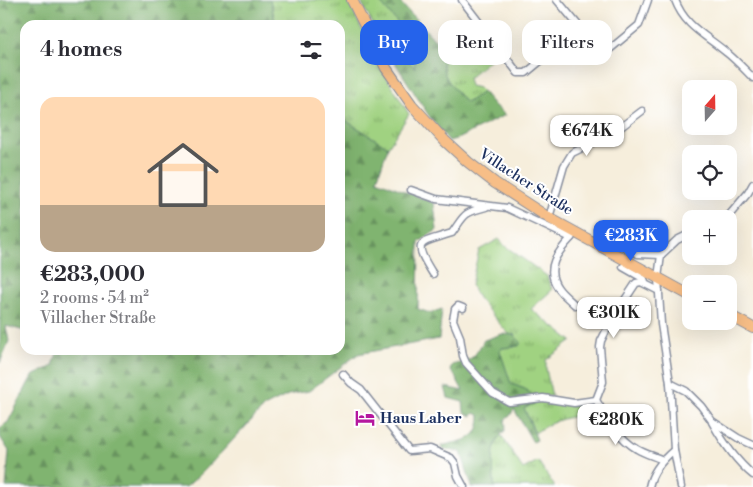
<!DOCTYPE html>
<meta charset="utf-8">
<style>
body{margin:0;font-family:"Libre Bodoni",serif;background:#f7f7f7;color:#2b2b33;height:100vh;display:flex;flex-direction:column;font-size:19px;white-space:nowrap}
*{box-sizing:border-box;margin:0}
p{font-size:16px;color:#7c7c81}
.icon{flex:none;width:28px;height:28px;fill:none;stroke:currentColor;stroke-width:2;stroke-linecap:round;stroke-linejoin:round}
.map{position:relative;flex:1;overflow:hidden}
.side{position:absolute;left:20px;top:20px;width:325px;height:335px;display:flex;flex-direction:column;background:#fff;border-radius:15px;box-shadow:0 5px 20px #0002}
.side>*{flex:none}
.hud{position:absolute;left:360px;top:20px;width:318px;height:45px;display:flex;gap:10px}
.needle{width:32px;rotate:20deg}
.controls{position:absolute;left:682px;top:80px;display:grid;gap:10px}
.controls a{display:grid;place-items:center;width:55px;height:55px;border-radius:10px;background:#fff;box-shadow:0 5px 20px #0002;font-size:25px}
.price{position:absolute;translate:-50% -42px;padding:0 11px;border-radius:10px;background:#fff;color:#222;font-size:16px;line-height:32px;filter:drop-shadow(0 1px 2px #0008)}
.price::after{content:'';position:absolute;left:50%;top:30px;width:15px;height:11px;margin-left:-8px;background:inherit;clip-path:polygon(0 0,100% 0,50% 100%)}
.price.current{background:#2563eb;color:#fff}
ul{padding:0;list-style:none}
li{display:grid;align-content:center;gap:10px;height:265px;padding:0 20px}
li span{display:grid;place-items:center;height:155px;border-radius:15px;color:#555}
li>.icon{margin-inline-start:auto}
span .icon{width:90px;height:90px;fill:#fffc;stroke-width:1}
li b{font-size:21px}
h2{display:flex;justify-content:space-between;align-items:center;height:60px;padding:0 20px;font-size:21px}
.pill{padding:0 18px;border-radius:15px;background:#fff;box-shadow:0 5px 20px #0002;font-size:18px;line-height:45px}
.pill.current{background:#2563eb;color:#fff}
.map>svg:first-child{display:block}
</style>
<div class="map">
<svg width="753" height="487" viewBox="0 0 753 487">
<defs>
<pattern id="grass-tufts" width="24" height="20" patternUnits="userSpaceOnUse" patternTransform="scale(1.25)"><rect width="24" height="20" fill="#a0d281"/><path d="M3 7l-1-3M5 7V3M7 7l1-3M15 17l-1-3M17 17v-4M19 17l1-3" fill="none" stroke="#82ab6d"/></pattern>
<pattern id="forest-firs" width="22" height="20" patternUnits="userSpaceOnUse" patternTransform="scale(1.25)"><rect width="22" height="20" fill="#80b46f"/><path d="M5 1l3.5 6h-7zM16 11l3.5 6h-7z" fill="#68935e"/></pattern>
</defs>
<rect width="100%" height="100%" fill="#fff"/>
<filter id="ink" filterUnits="userSpaceOnUse"><feTurbulence type="fractalNoise" baseFrequency=".02" numOctaves="2"/><feDisplacementMap in="SourceGraphic" scale="10" xChannelSelector="R" yChannelSelector="G"/><feConvolveMatrix kernelMatrix="1 2 1 2 8 2 1 2 1" color-interpolation-filters="sRGB"/></filter>
<filter id="wash" filterUnits="userSpaceOnUse"><feTurbulence type="fractalNoise" baseFrequency=".0096" numOctaves="4" result="noise"/><feDisplacementMap in="SourceGraphic" scale="20" xChannelSelector="R" yChannelSelector="G"/><feGaussianBlur stdDeviation="1.12" result="paint"/><feColorMatrix in="noise" values="0 0 0 0 0 0 0 0 0 0 0 0 0 0 0 0 0 1.4 0 .05"/><feComposite in="paint" operator="in"/></filter>
<g filter="url(#wash)">
<rect width="100%" height="100%" fill="#f6eedc"/>
<g fill="url(#grass-tufts)" stroke="#5e8070">
<polygon points="270,0 347,0 384,73 409,114 388,147 340,117 340,25 276,25"/>
<polygon points="360,0 378,0 413,41 415,69 395,47 385,47"/>
<path d="M481 28 498 53 468 78 470 86 479 88 483 92 466 103C451 84 438 76 444 50L463 41Z"/>
<polygon points="499,239 505,246 547,276 552,290 531,309 572,341 546,360 546,369 552,396 533,396 525,389 511,384 500,351 502,348 515,347 515,335 509,334 505,330 478,298 471,285 479,250"/>
<path d="M544 400 587 404 583 416C566 416 548 423 535 433L524 408 528 407 534 401Z"/>
<path d="M501 435 523 469 538 461 555 487H498L494 485C494 471 489 445 501 435Z"/>
</g>
<g fill="url(#forest-firs)" stroke="#4e7266">
<polygon points="0,0 270,0 276,25 25,25 25,331 6,326 9,341 0,363"/>
<path d="M378 0H398L444 50C438 76 451 84 466 103L483 92 494 105 505 115 459 138 449 141 431 119 385 47H395L415 68 413 41Z"/>
<polygon points="340,117 388,147 377,180 434,203 437,230 419,242 418,309 430,313 442,309 439,339 358,354 309,391 288,395 264,407 202,473 186,487 6,487 9,451 0,437 0,428 8,422 32,376 53,366 58,350 340,350"/>
<path d="M502 334 514 335 521 342 519 346 502 348 500 351 511 384 525 389 533 396 534 404 524 408 537 440 533 442 531 439 514 409 510 416 505 420C508 434 502 430 497 441 491 453 494 472 494 485L498 487H472L461 452 442 449 441 446C461 440 480 442 480 416L475 413 471 416 464 412 463 402 448 398 445 387 463 391 455 376 450 370 452 365C472 360 474 358 484 340Z"/>
</g>
</g>
<g filter="url(#ink)">
<g fill="none" stroke-linecap="round" stroke-linejoin="round">
<defs>
<g id="street">
<polyline points="462,0 518,73 526,73 577,31 578,25 557,0"/>
<path d="M675 0C685 27 706 35 727 53 736 60 744 69 753 78"/>
<polyline points="610,49 639,25 648,0"/>
<polyline points="411,190 436,199 507,208 571,238 575,232"/>
<polyline points="549,218 564,166 572,153 613,133 642,111"/>
<polyline points="726,219 748,193 753,184"/>
<path d="M571 238C558 252 544 268 558 288 562 294 569 299 575 305"/>
<polyline points="597,244 605,237 638,254 661,255"/>
<polyline points="623,267 644,279 645,283"/>
<path d="M433 274C411 239 419 244 452 233 465 215 462 213 486 207"/>
<polyline points="463,308 458,306 455,309 453,320 460,337 463,356 466,363 493,393 509,402 543,398 574,403 596,400"/>
<polyline points="343,374 351,383 361,390 409,451 430,449 451,458 455,463 458,476 464,487"/>
<polyline points="670,383 686,391 701,406 712,421 738,438 753,445"/>
<polyline points="596,400 603,382 600,347 601,341 611,321 636,283 641,282 659,291"/>
<path d="M596 400C607 418 618 438 637 449 645 454 654 456 663 460"/>
<path d="M712 422C723 442 736 461 753 475"/>
<path d="M649 487C652 472 662 460 674 450"/>
<polyline points="681,487 674,450 670,383 661,324 658,278 661,255 677,240 691,233"/>
</g>
<g id="primary">
<polyline points="352,0 386,68 412,105 445,141 468,162 495,183 549,218 691,296"/>
<polyline points="729,315 753,328"/>
</g>
</defs>
<use href="#street" stroke="#888e9d" stroke-width="9"/>
<use href="#primary" stroke="#888e9d" stroke-width="12"/>
<use href="#street" stroke="#fff" stroke-width="6"/>
<use href="#primary" stroke="#f7be87" stroke-width="10"/>
</g>
</g>
<defs>
<symbol id="hotel-bare" viewBox="-9 -9 18 18"><path d="M-6-4.5h1.5V1H6V5H4.5V3h-9V5H-6ZM-4 0a1.8 1.8 0 1 1 3.6 0ZM.5 0V-2.5h3Q6-2.5 6 0Z" fill="#b5179e" stroke="#fff" stroke-width="2.5" paint-order="stroke"/></symbol>
</defs>
<g fill-rule="evenodd">
<use href="#hotel-bare" x="351" y="404" width="28" height="28"/>
</g>
<g text-anchor="middle" dominant-baseline="central" stroke-width="4" stroke-linejoin="round" paint-order="stroke">
<g font-size="15" fill="#1b2f5e" stroke="#fff">
<text transform="translate(526 182) rotate(33)">Villacher Straße</text>
</g>
<g font-size="15" font-weight="bold" fill="#1b2f5e" stroke="#fff" text-anchor="start">
<text x="380" y="418">Haus Laber</text>
</g>
</g>
</svg>
<div class="controls">
<a><svg class="needle" viewBox="-14 -14 28 28"><path d="M0-13l5 13h-10z" fill="#e53935"/><path d="M0 13l5-13h-10z" fill="#7c7c81"/></svg></a>
<a><svg class="icon" aria-label="locate" viewBox="0 0 24 24"><circle cx="12" cy="12" r="6"/><path d="M12 2v4M12 18v4M2 12h4M18 12h4"/></svg></a>
<a>+</a>
<a>−</a>
</div>
<b class="price" style="left:587px;top:157px">€674K</b>
<b class="price current" style="left:631px;top:262px">€283K</b>
<b class="price" style="left:614px;top:339px">€301K</b>
<b class="price" style="left:616px;top:446px">€280K</b>
<div class="hud">
<a class="pill current">Buy</a>
<a class="pill">Rent</a>
<a class="pill">Filters</a>
</div>
<section class="side">
<h2>4 homes<svg class="icon" aria-label="filters" viewBox="0 0 24 24"><path d="M4 7h16M4 17h16"/><circle cx="9" cy="7" r="2"/><circle cx="15" cy="17" r="2"/></svg></h2>
<ul>
<li><span style="background:linear-gradient(#ffd9b3 70%,#b9a48a 0)"><svg class="icon" aria-label="home" viewBox="0 0 24 24"><path d="M3 11l9-7 9 7M6 9v11h12V9"/></svg></span><div><b>€283,000</b><p>2 rooms · 54 m²</p><p>Villacher Straße</p></div></li>
</ul>
</section>
</div>
